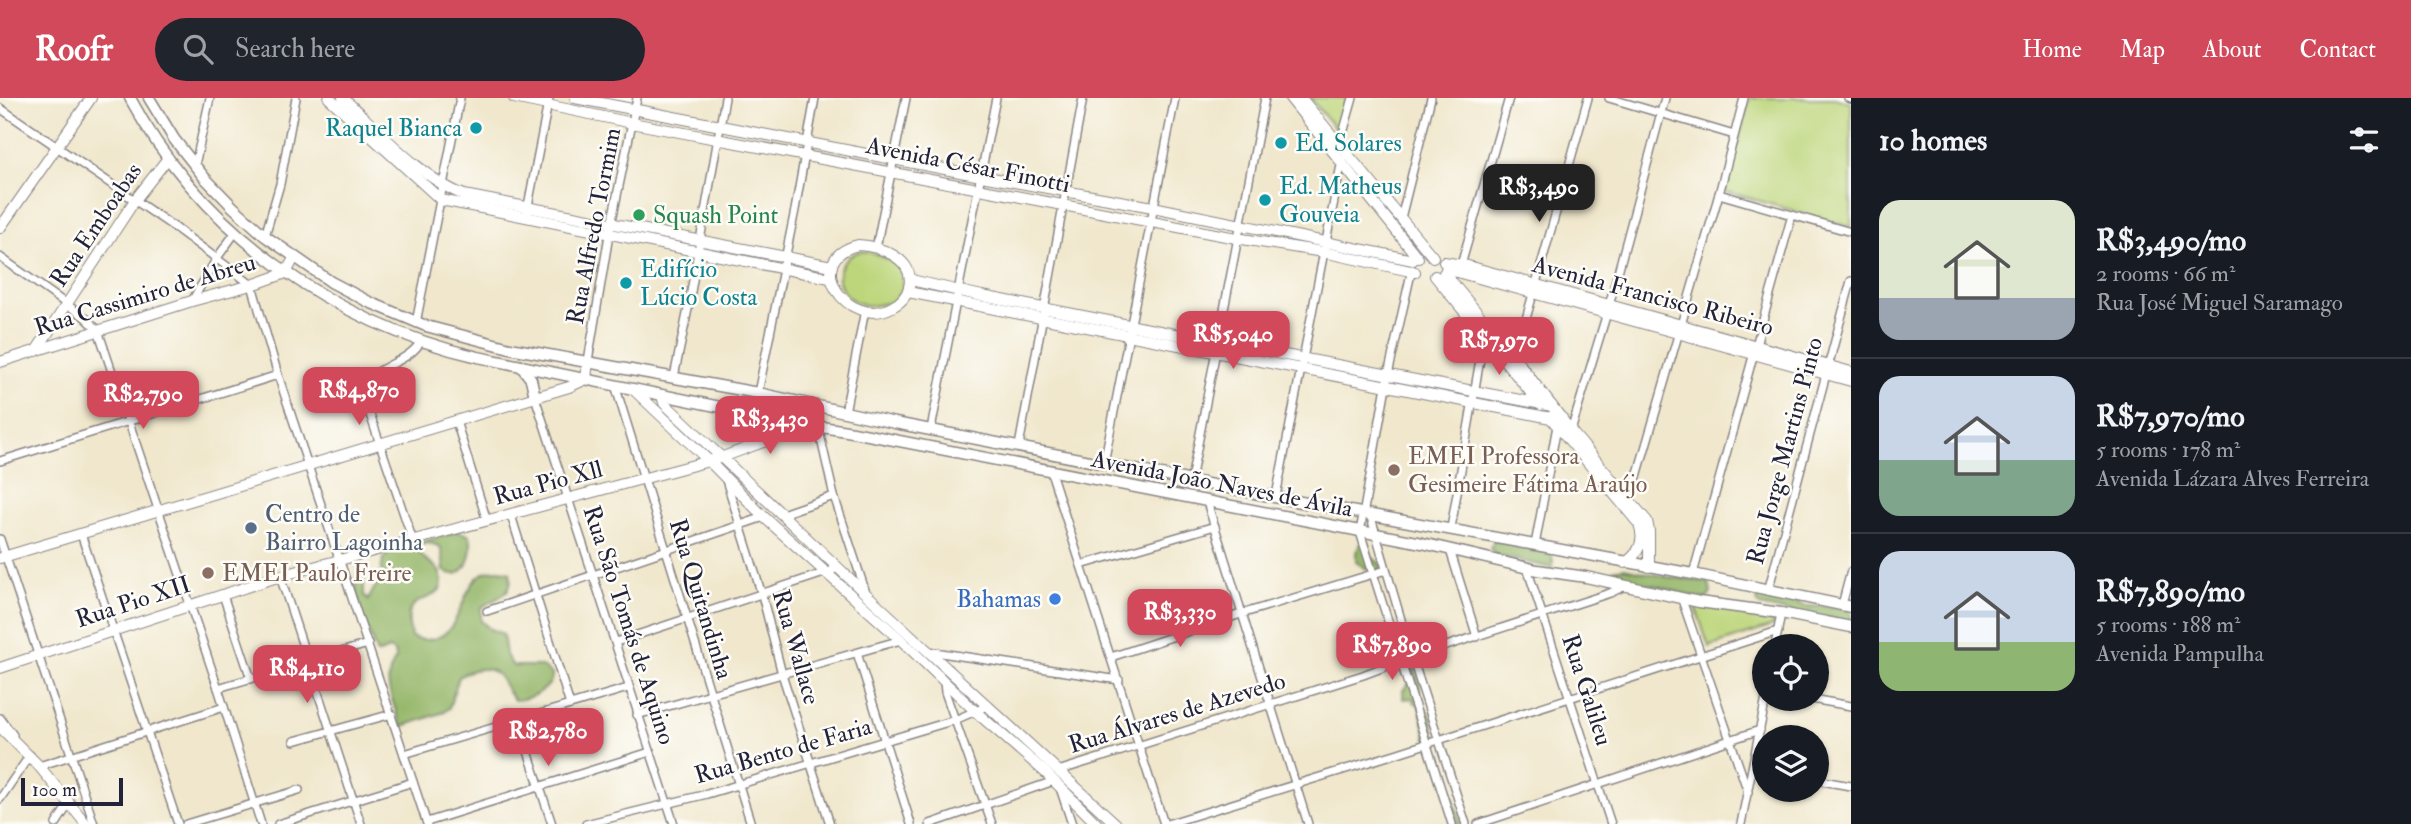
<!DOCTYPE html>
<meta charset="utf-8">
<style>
body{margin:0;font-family:"IM FELL Double Pica",serif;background:#20242c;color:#f1f3f6;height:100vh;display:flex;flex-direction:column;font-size:26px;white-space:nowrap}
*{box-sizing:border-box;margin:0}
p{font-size:23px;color:#9ea1a6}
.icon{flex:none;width:38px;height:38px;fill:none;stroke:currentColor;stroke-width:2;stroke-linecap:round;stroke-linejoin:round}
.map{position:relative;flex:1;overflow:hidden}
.details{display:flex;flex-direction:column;background:#171b24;width:560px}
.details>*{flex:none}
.buttons{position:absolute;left:1752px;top:536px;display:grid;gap:14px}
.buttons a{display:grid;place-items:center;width:77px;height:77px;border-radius:50%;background:#171b24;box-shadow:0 2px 5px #0004;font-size:35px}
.scale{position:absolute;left:21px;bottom:18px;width:102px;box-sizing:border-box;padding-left:7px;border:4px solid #22223b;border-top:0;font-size:19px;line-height:24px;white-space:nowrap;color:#22223b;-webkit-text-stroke:5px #fdfcf7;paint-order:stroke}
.price{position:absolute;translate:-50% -60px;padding:0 16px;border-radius:14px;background:#d1495b;color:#fff;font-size:23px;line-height:46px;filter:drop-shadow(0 2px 4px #0008)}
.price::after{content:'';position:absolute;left:50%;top:42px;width:21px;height:16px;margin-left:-10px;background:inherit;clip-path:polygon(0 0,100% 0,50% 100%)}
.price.selected{background:#222;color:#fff}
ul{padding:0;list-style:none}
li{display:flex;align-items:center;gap:21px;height:175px;padding:0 28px}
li+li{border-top:2px solid #363941}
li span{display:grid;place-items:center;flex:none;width:196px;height:140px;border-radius:21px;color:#555}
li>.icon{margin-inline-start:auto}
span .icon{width:84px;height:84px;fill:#fffc;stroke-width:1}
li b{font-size:30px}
h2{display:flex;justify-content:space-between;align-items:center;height:84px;padding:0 28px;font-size:30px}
header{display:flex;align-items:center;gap:42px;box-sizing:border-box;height:98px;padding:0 35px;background:#d1495b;color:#fff}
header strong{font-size:33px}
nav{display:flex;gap:38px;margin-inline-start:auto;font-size:24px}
.search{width:490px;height:63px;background:#20242c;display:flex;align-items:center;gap:18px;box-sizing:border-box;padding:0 24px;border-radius:38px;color:#9ea1a6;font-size:26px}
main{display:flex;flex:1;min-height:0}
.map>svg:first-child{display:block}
</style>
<header>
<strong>Roofr</strong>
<div class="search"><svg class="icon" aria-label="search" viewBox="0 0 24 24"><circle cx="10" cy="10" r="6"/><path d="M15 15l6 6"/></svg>Search here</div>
<nav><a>Home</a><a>Map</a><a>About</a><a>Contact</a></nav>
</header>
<main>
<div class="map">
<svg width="1851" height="726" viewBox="0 0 1851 726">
<rect width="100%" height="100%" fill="#fdfcf7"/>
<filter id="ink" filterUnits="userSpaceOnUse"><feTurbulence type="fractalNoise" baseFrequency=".0143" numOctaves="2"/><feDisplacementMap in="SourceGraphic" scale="14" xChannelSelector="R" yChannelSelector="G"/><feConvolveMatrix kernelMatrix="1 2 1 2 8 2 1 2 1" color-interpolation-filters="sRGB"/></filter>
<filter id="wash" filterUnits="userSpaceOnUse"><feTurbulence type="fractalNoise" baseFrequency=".00686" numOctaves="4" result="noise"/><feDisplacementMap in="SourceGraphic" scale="28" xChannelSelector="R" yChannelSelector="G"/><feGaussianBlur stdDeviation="1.57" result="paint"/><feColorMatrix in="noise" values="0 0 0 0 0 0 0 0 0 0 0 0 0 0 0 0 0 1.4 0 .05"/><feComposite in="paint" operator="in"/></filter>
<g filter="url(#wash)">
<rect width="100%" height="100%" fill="#f0e7cc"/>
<g fill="#bdd67b" stroke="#707c5b" stroke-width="2">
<polygon points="1310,0 1346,0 1337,33"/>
<polygon points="1750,0 1835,0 1851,5 1851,129 1725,93"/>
<path d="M860 153C877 155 887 160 900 170L903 189C901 192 897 200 893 203 890 205 886 205 882 206 845 216 818 170 860 153Z"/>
<polygon points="1694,504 1774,520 1773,528 1709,549"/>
</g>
<g fill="#96b76b" stroke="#5c6c53" stroke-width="2">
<path d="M458 433 470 438C474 454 466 486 444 473L442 454 439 448C430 445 424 443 418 450 421 464 439 465 441 479 447 502 418 496 410 512 406 520 410 530 411 539 418 542 425 543 432 541 472 534 455 459 510 474 515 498 495 499 481 510V523L490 531 503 536 506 557 513 568H540L552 576C553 592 528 602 514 602 502 589 502 570 482 571 473 571 466 574 459 579L449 610 444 614 401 629C395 603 379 586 396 561L394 554 389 551 377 556 358 507 359 502 356 492 358 469 364 471V497L368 502 380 480 383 462 387 457 399 451Z"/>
<polygon points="1495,442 1550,454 1553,462 1552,470 1495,457 1490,450"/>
<polygon points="1362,444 1369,446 1370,458 1382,467 1382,470 1376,474 1367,471 1356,464 1356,454"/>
<polygon points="1624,470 1667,479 1709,484 1711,495 1706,502 1657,488 1612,482 1611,476 1613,472"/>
<polygon points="1763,495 1789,501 1806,508 1835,509 1851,513 1851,527 1759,508 1757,502"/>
<polygon points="1414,571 1420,585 1420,604 1431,617 1438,655 1462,726 1456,726 1445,683 1435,658 1432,656 1432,649 1428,644 1419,607 1414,604 1414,600 1403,601 1403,592 1409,585 1409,573"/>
</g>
</g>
<g filter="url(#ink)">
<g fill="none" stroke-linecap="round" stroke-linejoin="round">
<defs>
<g id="street">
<polyline points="1609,0 1734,37"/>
<polyline points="1848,0 1851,1"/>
<polyline points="0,10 177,131 252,187 278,277 427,726"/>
<polyline points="1340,46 1353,0"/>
<polyline points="195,67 210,0"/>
<polyline points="1719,96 1851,134"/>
<polyline points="527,113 549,0"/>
<polyline points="1401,120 1431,0"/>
<polyline points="265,138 280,86 296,0"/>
<polyline points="876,150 906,0"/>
<polyline points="0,159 86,220 98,232 218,590 261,726"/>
<polyline points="1461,167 1509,0"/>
<polyline points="1412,171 1388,277 1360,434 1452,726"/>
<polyline points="192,203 217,160 235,135"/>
<polyline points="416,225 460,0"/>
<polyline points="1515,260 1588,0"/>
<polyline points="588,263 609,137 637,0"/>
<polyline points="674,279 688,211 725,0"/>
<polyline points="615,287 751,726"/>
<polyline points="758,295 795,112 815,0"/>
<polyline points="535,299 674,726"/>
<polyline points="845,314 865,212"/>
<polyline points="456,323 487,423"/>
<polyline points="818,328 834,398 866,495"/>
<polyline points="931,331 996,0"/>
<polyline points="1571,333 1607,215 1665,0"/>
<polyline points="1019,348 1083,0"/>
<polyline points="0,363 278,277"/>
<polyline points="1104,365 1175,0"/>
<polyline points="1051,374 1164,726"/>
<polyline points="726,382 762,497 782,576 830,726"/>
<polyline points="1191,382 1265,0"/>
<polyline points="1276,398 1342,62"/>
<polyline points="1207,404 1308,726"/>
<polyline points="1629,406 1719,96 1744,0"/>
<polyline points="782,416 834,398"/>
<polyline points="1370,416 1412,559 1466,726"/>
<polyline points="511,417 570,607"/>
<polyline points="1451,430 1484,238"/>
<polyline points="81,436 178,726"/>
<polyline points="0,441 94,726"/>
<path d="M413 443 362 293C367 269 408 267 421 243"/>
<polyline points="1535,447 1557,328"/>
<polyline points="1450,452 1477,539"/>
<polyline points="1081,467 1215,428"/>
<polyline points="1527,470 1611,726"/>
<polyline points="1693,476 1792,117"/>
<polyline points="280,478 361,726"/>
<polyline points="1768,493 1851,183"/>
<polyline points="223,497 251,581"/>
<polyline points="1681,499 1748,694"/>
<polyline points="1842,507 1851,473"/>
<polyline points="487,513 764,419"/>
<polyline points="616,544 839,470"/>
<polyline points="1775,548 1781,515"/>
<polyline points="928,553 1119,582"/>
<polyline points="857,555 911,726"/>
<polyline points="1111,559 1241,516 1386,472"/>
<polyline points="944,584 945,594 992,726"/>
<polyline points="218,590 368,546"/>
<polyline points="1806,600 1851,608"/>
<polyline points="637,617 901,542"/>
<polyline points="0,620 13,637"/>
<polyline points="518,623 552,726"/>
<polyline points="294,643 392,616"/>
<polyline points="404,656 628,590"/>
<polyline points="36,665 39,668 224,609"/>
<polyline points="1752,671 1764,673"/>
<polyline points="1058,673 1363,577 1400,563 1610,495 1625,488"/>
<polyline points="1816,682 1851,688"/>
<polyline points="1060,690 1072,726"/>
<polyline points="0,701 30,657"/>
<polyline points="427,724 650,654"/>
<polyline points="56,726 70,704"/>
<polyline points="186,726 299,692"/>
<polyline points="278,726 413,684"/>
<polyline points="586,726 707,696 955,622 987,608"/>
<polyline points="930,726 1054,683"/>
<polyline points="1167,726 1395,656 1778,533"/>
<polyline points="1478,726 1760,632"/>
<polyline points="1741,726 1766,600"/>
</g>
<g id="secondary">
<polyline points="329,0 441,102 830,180"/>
<path d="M343 0C376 30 423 82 464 97L832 168"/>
<polyline points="514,0 632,25 1236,140 1323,154 1415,174"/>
<polyline points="575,0 981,78 1153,109 1413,162"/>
<polyline points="1290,0 1418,160"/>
<polyline points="1301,0 1433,159"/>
<polyline points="0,130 91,0"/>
<path d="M858 147C880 148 916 161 909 189 907 198 900 205 892 209 847 233 800 161 858 147Z"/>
<polyline points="1444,164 1468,168 1851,274"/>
<polyline points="1446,171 1851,283"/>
<polyline points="1444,175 1515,260 1571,333 1647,423 1649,433 1649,469"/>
<polyline points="1435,178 1541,307"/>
<polyline points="911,182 982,198 1159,233 1552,308"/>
<polyline points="908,194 1474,305 1551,320 1562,320"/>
<polyline points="36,253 135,102 168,60"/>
<polyline points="0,264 192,203 255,186 286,175 294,160"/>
<polyline points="634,292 709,363 764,419 901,542 976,614 1045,674 1097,726"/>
<polyline points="662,297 664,305 867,497 1116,726"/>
<path d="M1550 319 1639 426C1645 442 1639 456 1625 465"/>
<polyline points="0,460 569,289 586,281 588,263"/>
<polyline points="0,570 280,478 720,360 790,334 803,326 804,306"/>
<polyline points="0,629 39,668 86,726"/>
</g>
<g id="primary">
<path d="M130 0C201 133 332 225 478 259L803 326 853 334 1422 445 1537 472 1586 479 1699 504 1781 515 1851 529"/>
<polyline points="149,0 174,41 204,79 233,109 265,138 331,184 369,204 426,228 510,250 758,295 895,325 1290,402 1693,476 1851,509"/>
<polyline points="521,268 531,281 535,299"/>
</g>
</defs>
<use href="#street" stroke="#898484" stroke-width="10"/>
<use href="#secondary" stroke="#898484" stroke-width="12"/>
<use href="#primary" stroke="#898484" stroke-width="13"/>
<use href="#street" stroke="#fff" stroke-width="7"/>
<use href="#secondary" stroke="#fff" stroke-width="10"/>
<use href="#primary" stroke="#fff" stroke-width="10"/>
</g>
</g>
<g fill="#0f9aa8" stroke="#fdfcf7" stroke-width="2.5">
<circle cx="476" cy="30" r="7"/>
<circle cx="1281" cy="45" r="7"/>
<circle cx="1265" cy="102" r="7"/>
<circle cx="626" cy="185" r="7"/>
</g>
<circle fill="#2e9e5b" stroke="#fdfcf7" stroke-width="2.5" cx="639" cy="117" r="7"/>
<g fill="#8d6e63" stroke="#fdfcf7" stroke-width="2.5">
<circle cx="1394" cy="372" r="7"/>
<circle cx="208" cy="475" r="7"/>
</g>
<circle fill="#5c6f8a" stroke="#fdfcf7" stroke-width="2.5" cx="251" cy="430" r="7"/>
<circle fill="#3f7fe0" stroke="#fdfcf7" stroke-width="2.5" cx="1055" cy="501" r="7"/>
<g text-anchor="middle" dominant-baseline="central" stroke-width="5" stroke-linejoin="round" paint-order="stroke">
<g font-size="24" fill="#0d838f" stroke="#fdfcf7" text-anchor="start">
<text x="462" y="30" text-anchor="end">Raquel Bianca</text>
<text x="1295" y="45">Ed. Solares</text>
<text x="1279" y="88">Ed. Matheus<tspan x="1279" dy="28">Gouveia</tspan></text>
<text x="640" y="171">Edifício<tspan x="640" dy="28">Lúcio Costa</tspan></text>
</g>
<g font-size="24" fill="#22223b" stroke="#fdfcf7">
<text transform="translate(968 67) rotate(11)">Avenida César Finotti</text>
<text transform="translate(96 127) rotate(-56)">Rua Emboabas</text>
<text transform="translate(594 128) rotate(-79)">Rua Alfredo Tormim</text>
<text transform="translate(145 197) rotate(-17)">Rua Cassimiro de Abreu</text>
<text transform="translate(1653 198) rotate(15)">Avenida Francisco Ribeiro</text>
<text transform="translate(1785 353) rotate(-75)">Rua Jorge Martins Pinto</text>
<text transform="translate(548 385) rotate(-15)">Rua Pio Xll</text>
<text transform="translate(1222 386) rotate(11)">Avenida João Naves de Ávila</text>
<text transform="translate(701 501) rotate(73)">Rua Quitandinha</text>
<text transform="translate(133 504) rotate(-18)">Rua Pio XII</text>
<text transform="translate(629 527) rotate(72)">Rua São Tomás de Aquino</text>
<text transform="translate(796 549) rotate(74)">Rua Wallace</text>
<text transform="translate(1587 592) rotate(72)">Rua Galileu</text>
<text transform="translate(1177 615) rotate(-17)">Rua Álvares de Azevedo</text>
<text transform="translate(783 653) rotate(-16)">Rua Bento de Faria</text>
</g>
<g font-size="24" fill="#27864d" stroke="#fdfcf7" text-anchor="start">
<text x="653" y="117">Squash Point</text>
</g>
<g font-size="24" fill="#785e54" stroke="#fdfcf7" text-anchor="start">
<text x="1408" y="358">EMEI Professora<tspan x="1408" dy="28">Gesimeire Fátima Araújo</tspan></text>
<text x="222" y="475">EMEI Paulo Freire</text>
</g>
<g font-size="24" fill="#4e5e75" stroke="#fdfcf7" text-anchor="start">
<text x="265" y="416">Centro de<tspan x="265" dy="28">Bairro Lagoinha</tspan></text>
</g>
<g font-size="24" fill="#366cbe" stroke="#fdfcf7" text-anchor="end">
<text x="1041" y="501">Bahamas</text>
</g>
</g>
</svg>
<div class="buttons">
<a><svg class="icon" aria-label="locate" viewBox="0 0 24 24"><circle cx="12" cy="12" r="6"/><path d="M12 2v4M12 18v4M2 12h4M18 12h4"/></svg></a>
<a><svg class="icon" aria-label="layers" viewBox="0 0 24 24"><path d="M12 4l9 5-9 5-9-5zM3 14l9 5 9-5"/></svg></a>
</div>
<div class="scale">100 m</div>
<b class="price selected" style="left:1539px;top:126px">R$3,490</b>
<b class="price" style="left:1233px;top:273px">R$5,040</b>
<b class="price" style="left:1499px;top:279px">R$7,970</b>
<b class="price" style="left:359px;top:329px">R$4,870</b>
<b class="price" style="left:143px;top:333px">R$2,790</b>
<b class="price" style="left:770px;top:358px">R$3,430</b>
<b class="price" style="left:1180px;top:551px">R$3,330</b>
<b class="price" style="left:1392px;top:584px">R$7,890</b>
<b class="price" style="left:307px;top:607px">R$4,110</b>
<b class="price" style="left:548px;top:670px">R$2,780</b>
</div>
<section class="details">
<h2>10 homes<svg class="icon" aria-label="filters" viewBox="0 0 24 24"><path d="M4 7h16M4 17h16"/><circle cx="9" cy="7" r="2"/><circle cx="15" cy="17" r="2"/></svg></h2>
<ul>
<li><span style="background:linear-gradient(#dfe7d0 70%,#9aa5b1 0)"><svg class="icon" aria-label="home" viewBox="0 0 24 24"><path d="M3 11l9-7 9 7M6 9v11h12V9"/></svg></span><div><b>R$3,490/mo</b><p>2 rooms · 66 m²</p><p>Rua José Miguel Saramago</p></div></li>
<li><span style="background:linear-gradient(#c9d6e8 60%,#7fa58c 0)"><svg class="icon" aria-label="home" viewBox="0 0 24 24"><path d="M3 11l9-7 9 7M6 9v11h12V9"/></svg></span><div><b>R$7,970/mo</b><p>5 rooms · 178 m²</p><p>Avenida Lázara Alves Ferreira</p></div></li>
<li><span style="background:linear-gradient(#c9d6e8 65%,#8fb573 0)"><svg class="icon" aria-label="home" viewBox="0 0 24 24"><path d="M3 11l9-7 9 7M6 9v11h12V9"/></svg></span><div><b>R$7,890/mo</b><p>5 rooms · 188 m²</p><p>Avenida Pampulha</p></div></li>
</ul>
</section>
</main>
